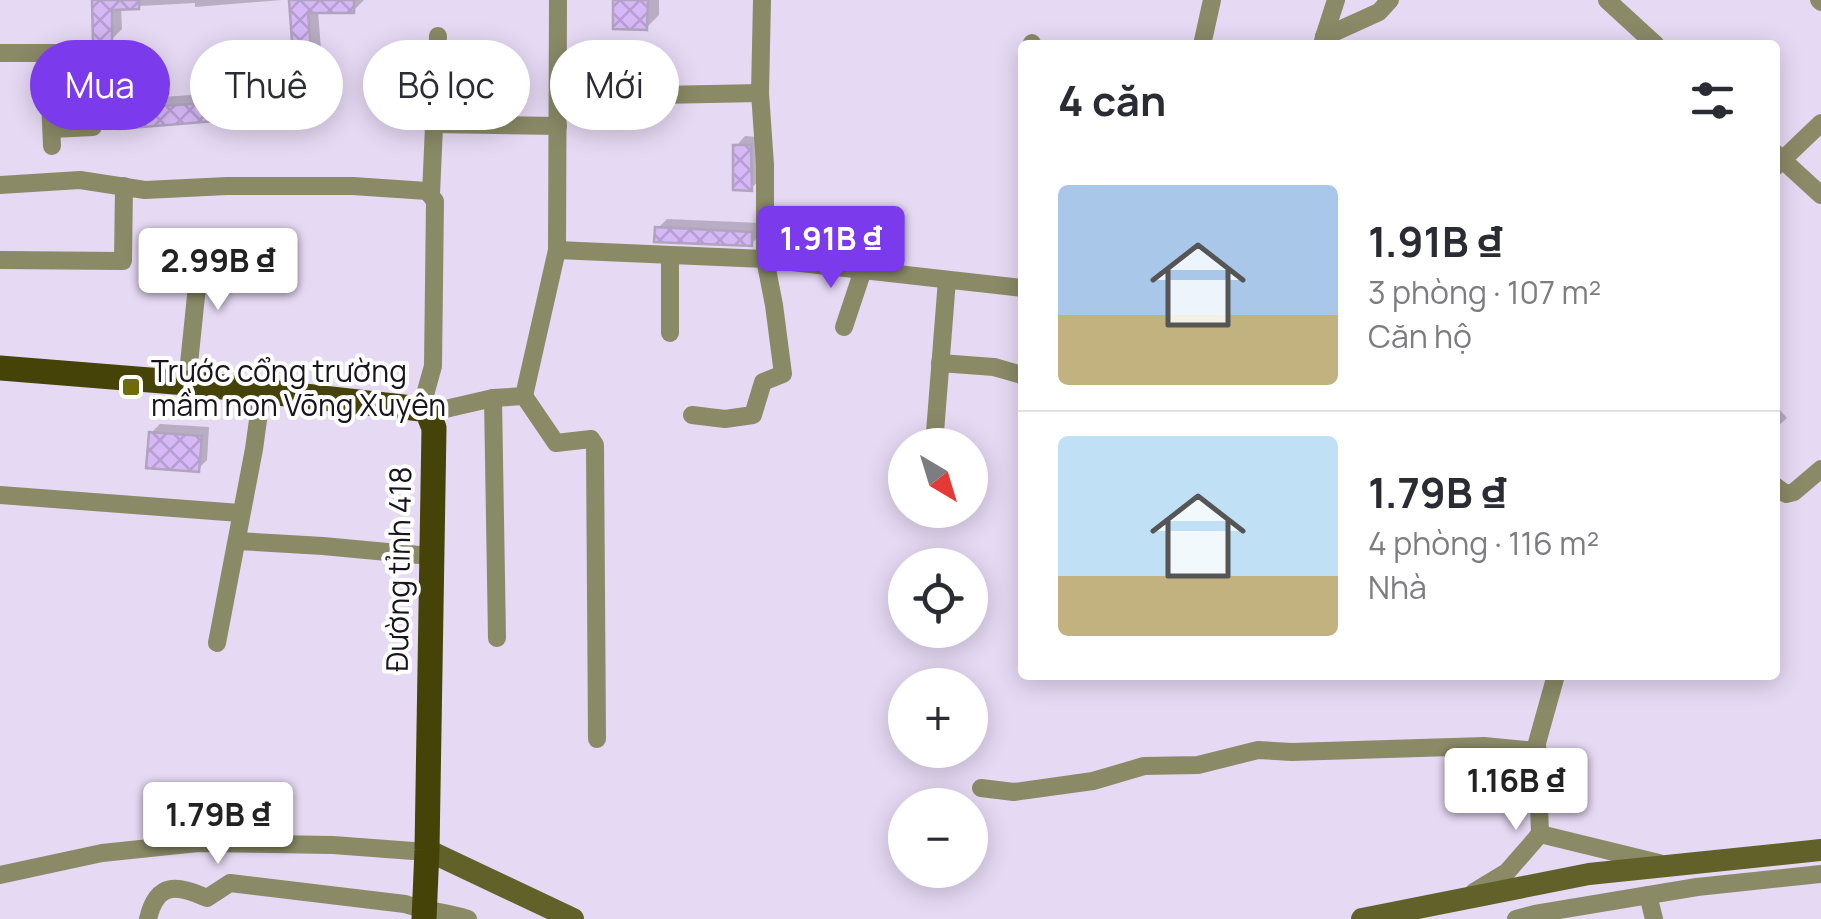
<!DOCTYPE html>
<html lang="vi">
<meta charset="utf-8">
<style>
body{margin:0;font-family:Manrope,sans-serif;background:#f2f2f3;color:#2b2b33;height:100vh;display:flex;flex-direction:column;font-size:38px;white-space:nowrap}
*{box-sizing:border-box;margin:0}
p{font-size:32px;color:#7c7c81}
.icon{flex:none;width:55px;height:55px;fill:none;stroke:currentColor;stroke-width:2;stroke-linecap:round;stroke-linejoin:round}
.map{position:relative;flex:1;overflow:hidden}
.drawer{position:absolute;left:1018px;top:40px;width:762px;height:640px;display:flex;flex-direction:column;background:#fff;border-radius:10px;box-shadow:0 5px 25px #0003}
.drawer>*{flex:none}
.banner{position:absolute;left:30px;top:40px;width:838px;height:90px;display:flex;gap:20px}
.needle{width:65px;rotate:142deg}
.controls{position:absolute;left:888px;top:428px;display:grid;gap:20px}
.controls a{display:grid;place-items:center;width:100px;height:100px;border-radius:50%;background:#fff;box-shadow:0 5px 25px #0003;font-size:50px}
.price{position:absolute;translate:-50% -85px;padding:0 22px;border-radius:10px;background:#fff;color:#222;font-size:32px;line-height:65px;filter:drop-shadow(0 2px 5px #0008)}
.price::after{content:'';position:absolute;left:50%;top:60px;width:30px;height:22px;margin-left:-15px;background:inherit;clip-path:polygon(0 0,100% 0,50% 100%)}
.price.on{background:#7c3aed;color:#fff}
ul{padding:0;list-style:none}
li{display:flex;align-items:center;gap:30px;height:250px;padding:0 40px}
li+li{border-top:2px solid #e1e1e2}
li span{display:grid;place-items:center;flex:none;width:280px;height:200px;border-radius:10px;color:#555}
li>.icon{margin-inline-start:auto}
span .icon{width:120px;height:120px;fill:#fffc;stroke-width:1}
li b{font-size:42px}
h2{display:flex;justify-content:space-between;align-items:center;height:120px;padding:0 40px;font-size:42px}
.pill{padding:0 35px;border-radius:45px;background:#fff;box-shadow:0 5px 25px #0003;font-size:35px;line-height:90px}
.pill.on{background:#7c3aed;color:#fff}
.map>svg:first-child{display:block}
</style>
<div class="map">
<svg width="1821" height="919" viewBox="0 0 1821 919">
<defs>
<pattern id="building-cross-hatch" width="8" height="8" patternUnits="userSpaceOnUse" patternTransform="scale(2.5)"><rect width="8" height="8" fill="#d5b8f5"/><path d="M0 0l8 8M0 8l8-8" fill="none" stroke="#b69dd2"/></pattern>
</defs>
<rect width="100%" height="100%" fill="#e6d9f4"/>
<g fill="#0003">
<polygon points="95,0 282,0 195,7 195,3 121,7 122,29 111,40"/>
<polygon points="291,0 364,0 353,11 318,11 324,87 311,98 311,101 301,111 120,110 130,99 298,88"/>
<polygon points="616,0 659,0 659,15 646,28"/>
<polygon points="745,136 759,137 761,179 751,188 736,146"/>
<polygon points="667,219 761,223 761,234 752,243 658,228"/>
<polygon points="1775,404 1787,418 1775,429"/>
<polygon points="160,424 209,427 207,460 198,469 151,433"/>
</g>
<g fill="url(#building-cross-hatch)" stroke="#b0a4be" stroke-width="2.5">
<polygon points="92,0 139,0 139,9 112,10 112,43 93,43"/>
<polygon points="289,0 354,0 354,13 308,13 315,100 301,101 302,114 119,129 117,109 296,97"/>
<polygon points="613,0 648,0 647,30 613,29"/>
<polygon points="733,145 751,145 752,191 733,190"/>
<polygon points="655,227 752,232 752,246 654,242"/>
<polygon points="149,432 202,436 199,472 146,468"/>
</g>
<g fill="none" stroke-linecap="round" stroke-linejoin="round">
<g stroke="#8a8a67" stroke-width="18">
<polyline points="1607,0 1656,45"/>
<polyline points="1819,0 1821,2"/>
<polyline points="1324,37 1336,0"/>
<polyline points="1032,45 1032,43"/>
<polyline points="1202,45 1212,0"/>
<polyline points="1322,45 1324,37 1379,12 1390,0"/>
<polyline points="0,53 86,53"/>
<polyline points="48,53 52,146"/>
<polyline points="558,97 760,93"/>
<polyline points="434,124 558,126"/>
<polyline points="52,129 93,127"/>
<polyline points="1775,153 1821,195"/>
<polyline points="1775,167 1821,123"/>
<polyline points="0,185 80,180 145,190 227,186 353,186 427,191 435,201 433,366 421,409"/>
<polyline points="431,194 438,36"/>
<polyline points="557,250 765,259 1022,288"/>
<polyline points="0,260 123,261 124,186"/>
<polyline points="844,327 863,270"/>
<polyline points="670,333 670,255"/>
<polyline points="940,363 994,367 1022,375"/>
<polyline points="187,383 202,238"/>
<polyline points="524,396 556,443 591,439 595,445 597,739"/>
<polyline points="493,398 497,638"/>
<polyline points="428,413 493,398 524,396 557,250 558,0"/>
<polyline points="692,415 725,419 753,415 763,382 783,374 774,305 765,259 765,165 760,93 762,0"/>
<polyline points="934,445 947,280"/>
<polyline points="1775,486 1786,494 1794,492 1821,469"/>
<polyline points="0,495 240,513"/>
<polyline points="237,541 323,546 430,556"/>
<polyline points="217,643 254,449 262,391"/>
<polyline points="1556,675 1537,743 1540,834 1659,863"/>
<polyline points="981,788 1014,792 1093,781 1144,766 1198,765 1258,750 1292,752 1484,746 1537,751"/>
<polyline points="0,875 102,853 198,843 333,845 413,851 427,850"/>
<polyline points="1474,892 1507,872 1540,834"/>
<polyline points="1648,895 1654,919"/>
<path d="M148 919C157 881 177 885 207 898L230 883 405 904C425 911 447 912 468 919"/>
<polyline points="1516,919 1535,914 1697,887 1821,874"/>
</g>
<g stroke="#62612a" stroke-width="22">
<polyline points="427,850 573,919"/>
<polyline points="1362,919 1589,874 1821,850"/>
</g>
<polyline stroke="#454307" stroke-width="25" points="0,368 187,383 421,409 428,413 434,428 427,850 424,919"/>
</g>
<rect fill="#6e6c09" stroke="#fff" stroke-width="4" x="121" y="377" width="20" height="20" rx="5"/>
<g text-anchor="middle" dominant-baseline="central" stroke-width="8" stroke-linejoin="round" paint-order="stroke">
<g font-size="30" fill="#18141d" stroke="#fff" text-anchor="start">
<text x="151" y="370">Trước cổng trường<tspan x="151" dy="34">mầm non Võng Xuyên</tspan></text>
</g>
<g font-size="30" fill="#18141d" stroke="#fff">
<text transform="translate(398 569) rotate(-89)">Đường tỉnh 418</text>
</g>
</g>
</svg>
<div class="controls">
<a><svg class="needle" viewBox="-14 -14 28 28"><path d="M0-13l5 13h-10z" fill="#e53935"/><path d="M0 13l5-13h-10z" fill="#7c7c81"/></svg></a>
<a><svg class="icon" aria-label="locate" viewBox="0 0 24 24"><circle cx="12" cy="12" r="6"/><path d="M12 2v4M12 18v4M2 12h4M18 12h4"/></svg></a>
<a>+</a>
<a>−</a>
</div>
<b class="price on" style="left:831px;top:291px">1.91B ₫</b>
<b class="price" style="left:218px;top:313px">2.99B ₫</b>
<b class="price" style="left:1516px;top:833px">1.16B ₫</b>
<b class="price" style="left:218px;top:867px">1.79B ₫</b>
<div class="banner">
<a class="pill on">Mua</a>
<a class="pill">Thuê</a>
<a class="pill">Bộ lọc</a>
<a class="pill">Mới</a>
</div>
<section class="drawer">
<h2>4 căn<svg class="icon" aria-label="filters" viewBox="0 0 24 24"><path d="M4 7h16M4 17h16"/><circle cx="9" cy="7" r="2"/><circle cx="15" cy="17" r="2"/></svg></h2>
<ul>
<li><span style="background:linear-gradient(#a9c7e8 65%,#c2b280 0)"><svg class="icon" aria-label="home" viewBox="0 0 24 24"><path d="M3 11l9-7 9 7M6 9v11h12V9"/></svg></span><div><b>1.91B ₫</b><p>3 phòng · 107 m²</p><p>Căn hộ</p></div></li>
<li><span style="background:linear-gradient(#bfe0f5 70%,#c2b280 0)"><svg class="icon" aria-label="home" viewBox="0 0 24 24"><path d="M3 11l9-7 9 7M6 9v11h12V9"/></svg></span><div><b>1.79B ₫</b><p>4 phòng · 116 m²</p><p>Nhà</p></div></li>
</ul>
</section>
</div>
